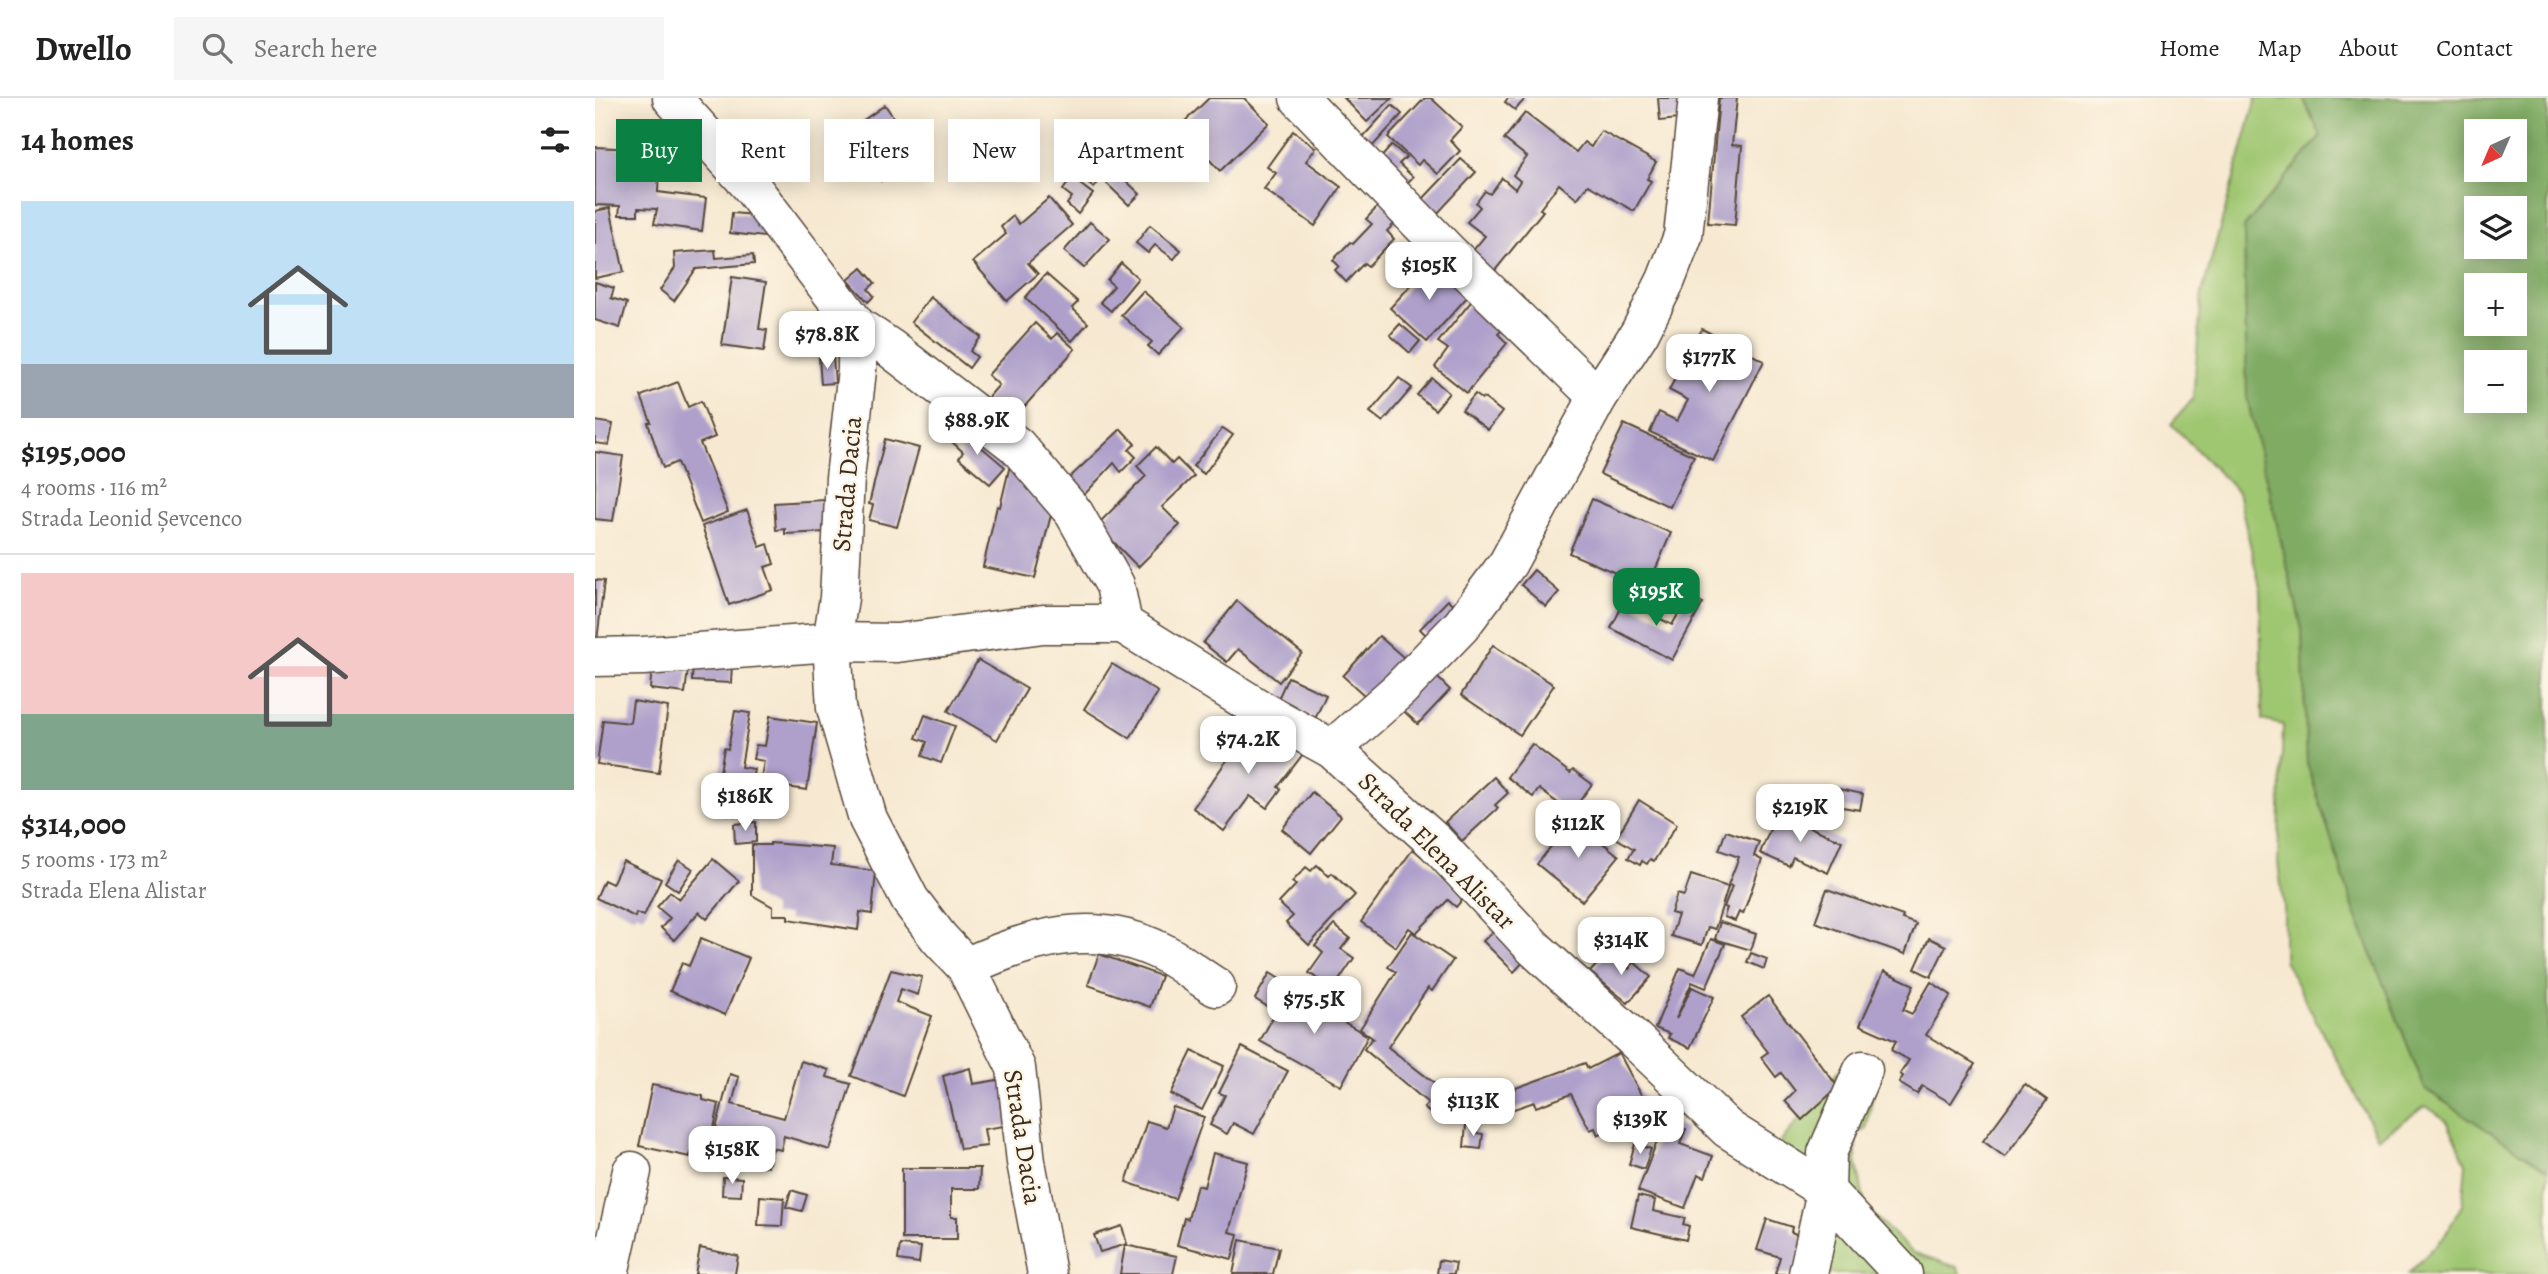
<!DOCTYPE html>
<meta charset="utf-8">
<style>
body{margin:0;font-family:Alegreya,serif;background:#f6f6f6;color:#222;height:100vh;display:flex;flex-direction:column;font-size:26px;white-space:nowrap}
*{box-sizing:border-box;margin:0}
p{font-size:23px;color:#767676}
.icon{flex:none;width:38px;height:38px;fill:none;stroke:currentColor;stroke-width:2;stroke-linecap:round;stroke-linejoin:round}
.map{position:relative;flex:1;overflow:hidden}
.drawer{display:flex;flex-direction:column;background:#fff;width:595px}
.drawer>*{flex:none}
.top-card{position:absolute;left:21px;top:21px;width:665px;height:63px;display:flex;gap:14px}
.needle{width:46px;rotate:224deg}
.tools{position:absolute;left:1869px;top:21px;display:grid;gap:14px}
.tools a{display:grid;place-items:center;width:63px;height:63px;border-radius:0px;background:#fff;box-shadow:0 4px 18px #0003;font-size:35px}
.price{position:absolute;translate:-50% -60px;padding:0 16px;border-radius:14px;background:#fff;color:#222;font-size:23px;line-height:46px;filter:drop-shadow(0 2px 4px #0008)}
.price::after{content:'';position:absolute;left:50%;top:42px;width:21px;height:16px;margin-left:-10px;background:inherit;clip-path:polygon(0 0,100% 0,50% 100%)}
.price.current{background:#0b8043;color:#fff}
ul{padding:0;list-style:none}
li{display:grid;align-content:center;gap:14px;height:371px;padding:0 21px}
li+li{border-top:2px solid #e0e0e0}
li span{display:grid;place-items:center;height:217px;border-radius:0px;color:#555}
li>.icon{margin-inline-start:auto}
span .icon{width:126px;height:126px;fill:#fffc;stroke-width:1}
li b{font-size:30px}
h2{display:flex;justify-content:space-between;align-items:center;height:84px;padding:0 21px;font-size:30px}
.tag{padding:0 24px;border-radius:0px;background:#fff;box-shadow:0 4px 18px #0003;font-size:24px;line-height:63px}
.tag.current{background:#0b8043;color:#fff}
header{display:flex;align-items:center;gap:42px;box-sizing:border-box;height:98px;padding:0 35px;background:#fff;border-bottom:2px solid #e0e0e0}
header strong{font-size:33px}
nav{display:flex;gap:38px;margin-inline-start:auto;font-size:24px}
.search{width:490px;height:63px;background:#f6f6f6;display:flex;align-items:center;gap:18px;box-sizing:border-box;padding:0 24px;border-radius:0px;color:#767676;font-size:26px}
main{display:flex;flex:1;min-height:0}
.map>svg:first-child{display:block}
</style>
<header>
<strong>Dwello</strong>
<div class="search"><svg class="icon" aria-label="search" viewBox="0 0 24 24"><circle cx="10" cy="10" r="6"/><path d="M15 15l6 6"/></svg>Search here</div>
<nav><a>Home</a><a>Map</a><a>About</a><a>Contact</a></nav>
</header>
<main>
<section class="drawer">
<h2>14 homes<svg class="icon" aria-label="filters" viewBox="0 0 24 24"><path d="M4 7h16M4 17h16"/><circle cx="9" cy="7" r="2"/><circle cx="15" cy="17" r="2"/></svg></h2>
<ul>
<li><span style="background:linear-gradient(#bfe0f5 75%,#9aa5b1 0)"><svg class="icon" aria-label="home" viewBox="0 0 24 24"><path d="M3 11l9-7 9 7M6 9v11h12V9"/></svg></span><div><b>$195,000</b><p>4 rooms · 116 m²</p><p>Strada Leonid Șevcenco</p></div></li>
<li><span style="background:linear-gradient(#f6c9c9 65%,#7fa58c 0)"><svg class="icon" aria-label="home" viewBox="0 0 24 24"><path d="M3 11l9-7 9 7M6 9v11h12V9"/></svg></span><div><b>$314,000</b><p>5 rooms · 173 m²</p><p>Strada Elena Alistar</p></div></li>
</ul>
</section>
<div class="map">
<svg width="1953" height="1176" viewBox="0 0 1953 1176">
<rect width="100%" height="100%" fill="#fcf5e5"/>
<filter id="ink" filterUnits="userSpaceOnUse"><feTurbulence type="fractalNoise" baseFrequency=".0143" numOctaves="2"/><feDisplacementMap in="SourceGraphic" scale="14" xChannelSelector="R" yChannelSelector="G"/><feConvolveMatrix kernelMatrix="1 2 1 2 8 2 1 2 1" color-interpolation-filters="sRGB"/></filter>
<filter id="wash" filterUnits="userSpaceOnUse"><feTurbulence type="fractalNoise" baseFrequency=".00686" numOctaves="4" result="noise"/><feDisplacementMap in="SourceGraphic" scale="28" xChannelSelector="R" yChannelSelector="G"/><feGaussianBlur stdDeviation="1.57" result="paint"/><feColorMatrix in="noise" values="0 0 0 0 0 0 0 0 0 0 0 0 0 0 0 0 0 1.4 0 .05"/><feComposite in="paint" operator="in"/></filter>
<g filter="url(#wash)">
<rect width="100%" height="100%" fill="#f7e9d1"/>
<g fill="#9fc671" stroke="#6d7848" stroke-width="2">
<polygon points="1661,0 1708,0 1726,38 1649,129 1652,300 1707,531 1712,665 1758,809 1830,991 1953,1072 1953,1176 1813,1176 1849,1139 1867,1107 1871,1066 1852,1023 1831,1008 1783,1040 1689,862 1689,809 1683,765 1688,627 1667,622 1665,490 1643,394 1576,326 1598,301 1607,195"/>
<polygon points="1266,961 1282,976 1271,1032 1261,1035 1261,1063 1271,1110 1317,1154 1362,1169 1366,1176 1202,1176 1216,1107 1184,1046 1248,967"/>
</g>
<path fill="#7fab63" stroke="#5d6a40" stroke-width="2" fill-rule="evenodd" d="M1708 0H1953V1072L1830 991 1758 809 1712 665 1707 531 1652 300 1649 129 1726 38ZM1881 33H1920V72H1881ZM1881 110H1920V149H1881ZM1881 187H1920V226H1881ZM1881 264H1920V303H1881Z"/>
<g id="blocks">
<g fill="#aea0cb">
<polygon points="614,0 649,0 674,25 625,73 584,29"/>
<polygon points="749,0 797,0 772,24"/>
<polygon points="830,0 836,0 867,29 855,42 865,53 843,76 827,62 823,67 793,39"/>
<polygon points="913,0 931,0 920,12 910,4"/>
<polygon points="1063,0 1090,0 1092,20 1065,23"/>
<polygon points="1124,0 1142,0 1137,47 1147,48 1140,127 1113,125"/>
<polygon points="290,7 324,56 286,83 252,34"/>
<polygon points="797,7 807,16 775,51 765,42"/>
<polygon points="930,15 981,54 989,44 996,49 1006,33 1061,64 1052,81 1056,83 1039,113 993,87 982,101 964,86 945,111 948,113 898,175 875,156 890,138 872,124 885,109 881,105 890,93 895,96 907,80 920,91 925,83 918,77 932,59 909,41"/>
<polygon points="698,33 721,50 711,63 746,89 720,128 669,91 681,75 672,69"/>
<polygon points="797,47 811,59 804,66 818,79 809,88 784,62"/>
<polygon points="0,49 78,53 77,75 64,74 63,94 111,100 107,133 59,126 62,111 43,110 43,117 24,117 25,108 0,107"/>
<polygon points="476,60 505,82 499,90 469,68"/>
<polygon points="529,61 537,69 527,79 545,96 534,107 500,74 511,63 519,71"/>
<polygon points="866,61 881,74 842,116 826,103"/>
<polygon points="477,80 498,96 483,116 472,106 477,99 468,92"/>
<polygon points="454,100 477,127 433,165 443,176 412,203 378,164 411,136 406,129 418,118 424,126"/>
<polygon points="790,101 807,118 792,133 799,141 773,168 769,165 751,184 740,172 744,168 738,162 755,144 758,146 777,126 771,121"/>
<polygon points="15,110 29,174 0,180 0,113"/>
<polygon points="137,115 171,118 169,139 135,135"/>
<polygon points="495,124 515,141 489,170 469,153"/>
<polygon points="555,127 586,152 579,161 560,147 553,155 541,145"/>
<polygon points="120,152 121,160 158,157 159,166 101,171 79,203 65,192 80,170 79,155"/>
<polygon points="526,165 543,180 516,213 505,204 519,188 512,182"/>
<polygon points="836,165 873,198 832,244 795,210"/>
<polygon points="267,170 280,185 273,191 279,198 273,204 253,182"/>
<polygon points="451,176 483,204 477,210 493,225 477,243 430,200"/>
<polygon points="137,179 171,184 164,231 172,232 169,253 127,247"/>
<polygon points="0,184 19,190 16,200 32,205 25,230 0,222"/>
<polygon points="548,193 589,229 563,257 553,248 557,244 526,217"/>
<polygon points="884,194 915,223 903,236 912,245 872,295 840,269 853,251 843,244"/>
<polygon points="335,199 386,239 375,253 382,259 374,270 316,224"/>
<polygon points="440,225 457,241 462,235 480,251 415,325 390,303 404,287 393,277"/>
<polygon points="805,226 825,243 815,255 795,237"/>
<polygon points="1107,231 1169,263 1118,363 1055,334 1064,314 1082,323 1093,302 1074,292 1086,269 1082,267 1090,252 1095,254"/>
<polygon points="238,259 240,285 226,286 224,260"/>
<polygon points="804,280 817,290 788,324 775,314"/>
<polygon points="837,280 854,295 840,312 822,297"/>
<polygon points="83,284 93,309 106,303 120,339 105,345 133,414 106,425 82,364 68,370 53,325 56,324 46,298"/>
<polygon points="880,296 887,301 889,300 907,314 893,332 867,312"/>
<polygon points="0,323 18,326 14,347 0,345"/>
<polygon points="1029,326 1099,358 1075,409 1005,376"/>
<polygon points="364,330 410,369 395,386 364,360 368,354 355,342"/>
<polygon points="628,330 638,337 609,376 598,368"/>
<polygon points="526,331 540,346 534,352 541,359 526,374 519,365 488,398 473,381"/>
<polygon points="290,341 324,350 302,429 274,422 278,407 274,406"/>
<polygon points="561,349 577,366 582,361 599,378 567,409 585,427 543,469 502,427 551,378 542,368"/>
<polygon points="0,354 28,358 18,423 0,421"/>
<polygon points="415,367 459,405 440,480 388,469 402,408 405,409"/>
<polygon points="997,401 1076,435 1053,489 974,455"/>
<polygon points="230,402 232,434 190,436 190,431 181,432 179,405"/>
<polygon points="152,412 165,449 173,446 179,466 170,469 178,492 134,507 107,428"/>
<polygon points="939,472 964,494 951,509 926,487"/>
<polygon points="0,482 9,483 2,543 0,543"/>
<polygon points="1099,501 1108,505 1077,562 1016,530 1030,502 1077,527 1089,506 1095,509"/>
<polygon points="853,502 864,512 836,542 825,531"/>
<polygon points="642,503 707,555 684,584 643,551 632,564 608,545"/>
<polygon points="784,538 815,565 779,606 748,578"/>
<polygon points="898,547 959,587 925,637 866,597"/>
<polygon points="383,562 432,591 402,642 353,613"/>
<polygon points="98,564 137,566 136,585 97,583"/>
<polygon points="517,566 563,594 535,640 489,611"/>
<polygon points="57,569 93,572 90,595 55,591"/>
<polygon points="837,574 855,592 823,626 804,609"/>
<polygon points="693,579 731,597 720,621 682,603"/>
<polygon points="38,603 73,609 64,675 2,666 8,622 35,625"/>
<polygon points="140,613 155,615 146,669 159,671 155,693 159,693 157,708 143,706 141,718 123,715 124,704 120,704 129,650 133,651"/>
<polygon points="330,617 360,628 346,665 327,658 332,644 321,640"/>
<polygon points="175,618 222,625 212,692 165,685 169,663 158,661 161,647 170,648"/>
<polygon points="659,624 708,656 683,689 686,691 672,710 655,698 629,733 598,710"/>
<polygon points="937,646 975,675 978,672 997,686 976,715 944,691 938,699 912,679"/>
<polygon points="899,679 913,695 900,707 903,710 867,743 850,724"/>
<polygon points="1244,691 1268,696 1265,712 1241,708"/>
<polygon points="717,694 746,718 716,755 687,731"/>
<polygon points="1044,702 1082,726 1059,763 1055,761 1052,766 1047,763 1045,767 1033,760 1039,751 1021,740"/>
<polygon points="1182,715 1247,743 1233,775 1198,759 1194,768 1165,755"/>
<polygon points="978,721 1024,758 987,803 942,766"/>
<polygon points="161,724 161,744 140,746 139,726"/>
<polygon points="1131,733 1164,744 1159,758 1167,762 1148,816 1144,814 1140,823 1129,819 1132,810 1129,809 1137,788 1133,787 1144,759 1124,752"/>
<polygon points="175,745 238,750 236,767 281,773 277,816 265,814 263,832 193,821 193,817 178,817 178,809 157,797 157,747 175,747"/>
<polygon points="818,751 871,797 861,809 853,802 821,835 814,830 801,849 766,824"/>
<polygon points="118,761 144,783 112,821 104,814 79,842 66,830 75,820 62,809 75,794 84,801"/>
<polygon points="84,762 98,771 83,793 70,784"/>
<polygon points="28,763 66,781 49,818 41,815 40,819 1,800 9,782 17,786"/>
<polygon points="722,767 734,778 737,775 760,797 714,847 691,825 698,818 684,805 701,787 697,784 711,769 716,773"/>
<polygon points="1096,777 1133,789 1120,831 1113,829 1107,847 1076,838 1083,817 1076,815 1082,796 1089,798"/>
<polygon points="1232,791 1308,818 1307,821 1321,826 1310,856 1220,824"/>
<polygon points="1125,824 1161,836 1156,852 1120,841"/>
<polygon points="739,827 755,840 746,851 759,860 738,891 714,875 728,855 720,848"/>
<polygon points="901,831 931,861 919,874 888,843"/>
<polygon points="817,834 858,862 837,893 833,890 793,949 861,1002 845,1023 829,1010 833,1005 769,951 777,940 779,941 765,931 801,874 793,869"/>
<polygon points="106,840 154,860 130,917 75,893 87,865 94,868"/>
<polygon points="1334,840 1351,848 1336,879 1320,871"/>
<polygon points="1116,841 1130,846 1111,890 1097,884 1081,921 1097,889 1119,899 1095,950 1073,940 1075,936 1060,930 1085,870 1100,876"/>
<polygon points="1014,853 1034,871 1039,864 1056,879 1033,905 995,874"/>
<polygon points="1156,855 1172,861 1169,871 1152,864"/>
<polygon points="504,856 566,878 555,909 493,887"/>
<polygon points="296,872 327,879 323,897 306,891 301,904 337,918 308,998 256,978"/>
<polygon points="1289,873 1319,887 1308,912 1317,916 1336,884 1356,897 1331,937 1380,966 1356,1005 1327,988 1322,996 1304,985 1308,978 1305,976 1314,962 1296,952 1301,943 1265,927"/>
<polygon points="675,875 693,886 678,912 660,901"/>
<polygon points="696,886 746,914 742,920 773,938 746,988 665,943"/>
<polygon points="1173,898 1243,989 1207,1022 1190,1003 1200,993 1186,975 1181,979 1166,959 1173,954 1146,919"/>
<polygon points="647,949 693,973 659,1036 638,1025 632,1036 615,1027 630,997 624,995"/>
<polygon points="597,953 629,968 607,1012 576,996"/>
<polygon points="1024,955 1050,1004 1017,1020 1021,1028 1003,1037 1000,1030 995,1032 976,996 941,1009 939,1004 888,1022 885,1013 874,1017 871,1008 990,965 993,971"/>
<polygon points="206,963 234,972 232,979 256,986 235,1052 189,1038 186,1052 178,1050 173,1069 115,1054 135,976 144,979 137,1006 189,1020"/>
<polygon points="375,970 378,986 409,981 416,1027 389,1031 392,1048 365,1051 348,978"/>
<polygon points="1430,986 1452,1002 1410,1059 1388,1043"/>
<polygon points="57,987 108,998 108,1002 124,1006 114,1055 96,1052 95,1059 44,1048"/>
<polygon points="578,1009 609,1019 580,1101 531,1084 552,1023 571,1029"/>
<polygon points="1073,1025 1091,1031 1085,1046 1118,1058 1110,1079 1103,1076 1090,1110 1043,1093 1064,1038 1068,1040"/>
<polygon points="871,1027 881,1028 881,1035 888,1036 886,1051 869,1049"/>
<polygon points="1040,1046 1056,1051 1049,1071 1034,1066"/>
<polygon points="618,1055 653,1064 634,1134 643,1136 637,1161 582,1147 589,1120 593,1121 602,1087 609,1089"/>
<polygon points="307,1070 385,1070 384,1091 356,1091 356,1119 362,1119 362,1141 307,1141"/>
<polygon points="128,1079 147,1080 146,1098 127,1097"/>
<polygon points="196,1092 212,1097 207,1113 191,1109"/>
<polygon points="165,1098 189,1100 187,1128 163,1127"/>
<polygon points="1043,1098 1060,1102 1058,1113 1090,1120 1088,1126 1094,1128 1091,1142 1036,1129"/>
<polygon points="1172,1121 1197,1129 1196,1134 1209,1139 1198,1176 1180,1176 1185,1159 1162,1152"/>
<polygon points="527,1128 532,1146 505,1154 499,1137"/>
<polygon points="645,1142 684,1150 678,1176 638,1176"/>
<polygon points="305,1147 326,1149 324,1165 303,1162"/>
<polygon points="530,1147 582,1158 578,1176 525,1176"/>
<polygon points="105,1150 143,1158 140,1176 100,1176"/>
<polygon points="844,1162 861,1165 859,1176 842,1176"/>
</g>
</g>
</g>
<g filter="url(#ink)">
<use href="#blocks" fill-opacity="0" stroke="#574739" stroke-width="2"/>
<g fill="none" stroke-linecap="round" stroke-linejoin="round">
<defs>
<g id="minor">
<polyline points="77,0 155,87 262,228 295,250 422,348 479,415 520,487 528,526 666,612 737,651 840,744 939,850 1038,940 1133,1031 1231,1093 1308,1176"/>
<polyline points="704,0 854,155 1003,299"/>
<polyline points="262,228 262,272 250,380 244,500 237,544 241,610 273,721 315,802 344,840 371,869 421,970 431,1064 452,1176"/>
<polyline points="0,559 48,558 237,544 302,545 448,526 528,526"/>
<polyline points="737,651 805,591 866,528 913,465 1003,299 1045,234 1071,182 1088,138 1103,0"/>
<path d="M371 869C436 839 499 820 567 854 586 864 603 878 621 889"/>
<polyline points="14,1176 37,1073"/>
<polyline points="1213,1176 1231,1093 1232,1055 1268,972"/>
</g>
</defs>
<use href="#minor" stroke="#574739" stroke-width="41"/>
<use href="#minor" stroke="#fff" stroke-width="38"/>
</g>
</g>
<g text-anchor="middle" dominant-baseline="central" stroke-width="5" stroke-linejoin="round" paint-order="stroke">
<g font-size="26" fill="#3b2a1e" stroke="#fcf5e5">
<text transform="translate(252 386) rotate(-85)">Strada Dacia</text>
<text transform="translate(842 753) rotate(45)">Strada Elena Alistar</text>
<text transform="translate(428 1039) rotate(81)">Strada Dacia</text>
</g>
</g>
</svg>
<div class="tools">
<a><svg class="needle" viewBox="-14 -14 28 28"><path d="M0-13l5 13h-10z" fill="#e53935"/><path d="M0 13l5-13h-10z" fill="#767676"/></svg></a>
<a><svg class="icon" aria-label="layers" viewBox="0 0 24 24"><path d="M12 4l9 5-9 5-9-5zM3 14l9 5 9-5"/></svg></a>
<a>+</a>
<a>−</a>
</div>
<b class="price" style="left:834px;top:204px">$105K</b>
<b class="price" style="left:232px;top:273px">$78.8K</b>
<b class="price" style="left:1114px;top:296px">$177K</b>
<b class="price" style="left:382px;top:359px">$88.9K</b>
<b class="price current" style="left:1061px;top:530px">$195K</b>
<b class="price" style="left:653px;top:678px">$74.2K</b>
<b class="price" style="left:150px;top:735px">$186K</b>
<b class="price" style="left:1205px;top:746px">$219K</b>
<b class="price" style="left:983px;top:762px">$112K</b>
<b class="price" style="left:1026px;top:879px">$314K</b>
<b class="price" style="left:719px;top:938px">$75.5K</b>
<b class="price" style="left:878px;top:1040px">$113K</b>
<b class="price" style="left:1045px;top:1058px">$139K</b>
<b class="price" style="left:137px;top:1088px">$158K</b>
<div class="top-card">
<a class="tag current">Buy</a>
<a class="tag">Rent</a>
<a class="tag">Filters</a>
<a class="tag">New</a>
<a class="tag">Apartment</a>
</div>
</div>
</main>
